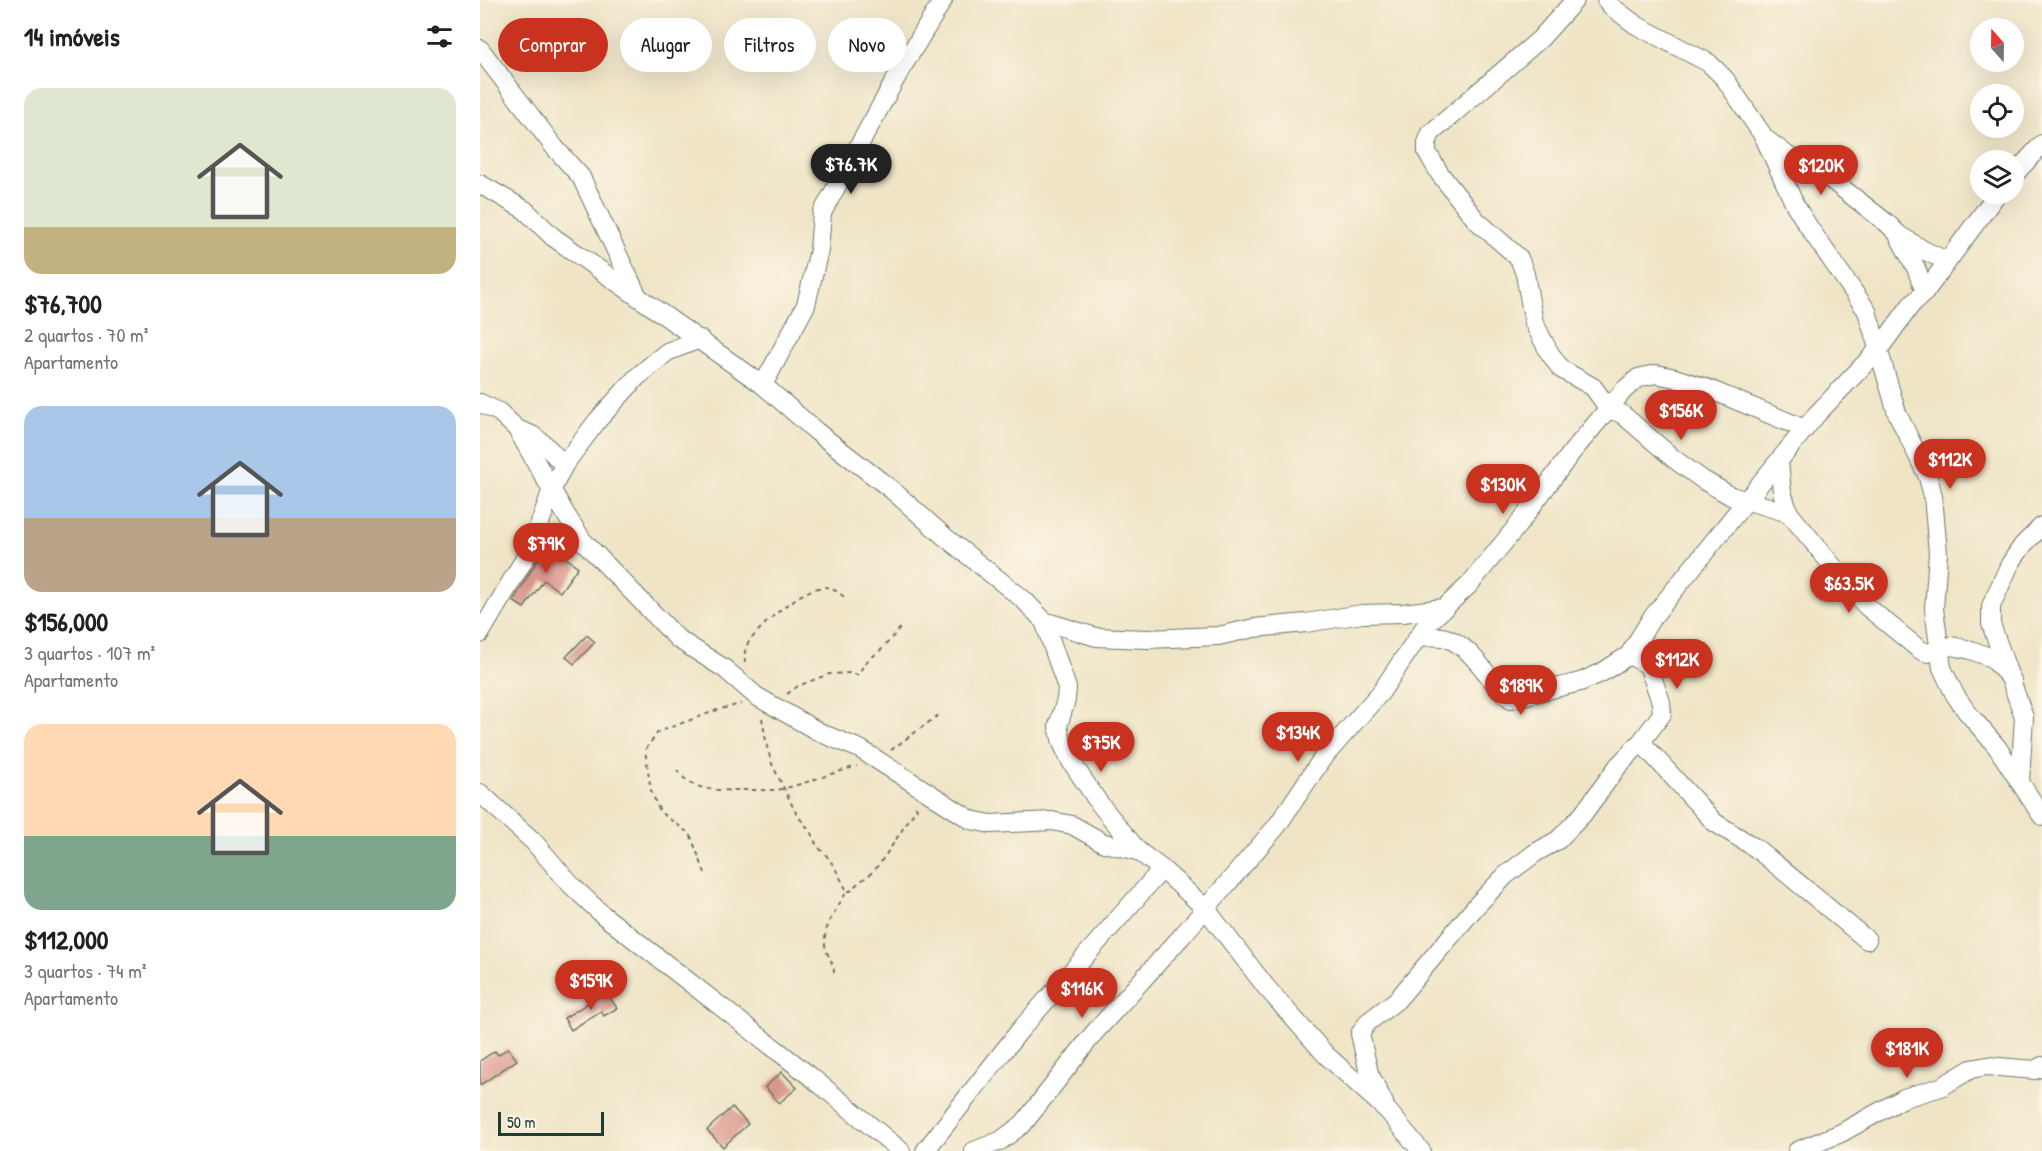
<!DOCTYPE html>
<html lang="pt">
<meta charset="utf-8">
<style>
body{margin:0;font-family:"Patrick Hand",sans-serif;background:#f2f2f2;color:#202124;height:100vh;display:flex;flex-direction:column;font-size:22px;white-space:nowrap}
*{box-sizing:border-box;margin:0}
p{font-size:20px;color:#757577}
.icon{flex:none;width:33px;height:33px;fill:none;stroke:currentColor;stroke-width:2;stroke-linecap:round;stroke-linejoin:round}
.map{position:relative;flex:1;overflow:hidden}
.details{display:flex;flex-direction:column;background:#fff;width:480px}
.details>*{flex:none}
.top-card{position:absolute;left:18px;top:18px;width:570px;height:54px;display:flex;gap:12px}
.needle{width:39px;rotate:340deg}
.buttons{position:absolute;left:1490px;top:18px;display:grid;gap:12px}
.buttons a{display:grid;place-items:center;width:54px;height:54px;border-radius:50%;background:#fff;box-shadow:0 6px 24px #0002;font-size:30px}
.scale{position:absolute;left:18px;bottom:15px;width:106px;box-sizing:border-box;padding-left:6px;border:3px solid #1f3d34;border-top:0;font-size:16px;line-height:21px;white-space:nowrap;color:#1f3d34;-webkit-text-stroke:4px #fcf5e5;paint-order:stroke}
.price{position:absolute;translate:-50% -51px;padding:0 14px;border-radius:21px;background:#c8321e;color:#fff;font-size:20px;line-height:39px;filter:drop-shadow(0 2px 3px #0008)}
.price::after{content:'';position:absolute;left:50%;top:36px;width:18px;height:14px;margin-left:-9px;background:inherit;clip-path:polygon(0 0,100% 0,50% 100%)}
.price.on{background:#222;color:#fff}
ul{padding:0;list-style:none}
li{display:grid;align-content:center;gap:12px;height:318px;padding:0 24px}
li span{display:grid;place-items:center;height:186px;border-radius:18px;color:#555}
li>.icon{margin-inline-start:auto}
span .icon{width:108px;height:108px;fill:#fffc;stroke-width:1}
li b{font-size:26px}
h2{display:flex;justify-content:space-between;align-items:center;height:72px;padding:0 24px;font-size:26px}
.pill{padding:0 21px;border-radius:27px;background:#fff;box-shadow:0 6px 24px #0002;font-size:21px;line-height:54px}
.pill.on{background:#c8321e;color:#fff}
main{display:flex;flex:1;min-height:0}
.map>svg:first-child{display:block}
</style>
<main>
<section class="details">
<h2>14 imóveis<svg class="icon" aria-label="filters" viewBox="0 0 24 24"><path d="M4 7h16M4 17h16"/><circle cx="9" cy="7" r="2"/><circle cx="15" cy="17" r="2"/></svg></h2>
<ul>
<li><span style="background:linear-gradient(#dfe7d0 75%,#c2b280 0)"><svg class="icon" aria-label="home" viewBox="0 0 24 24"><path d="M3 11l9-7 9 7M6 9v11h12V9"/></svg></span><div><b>$76,700</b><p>2 quartos · 70 m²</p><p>Apartamento</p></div></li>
<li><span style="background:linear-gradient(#a9c7e8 60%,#b9a48a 0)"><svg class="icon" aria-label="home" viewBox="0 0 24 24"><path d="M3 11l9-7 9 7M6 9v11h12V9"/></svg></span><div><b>$156,000</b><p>3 quartos · 107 m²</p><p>Apartamento</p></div></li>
<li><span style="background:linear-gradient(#ffd9b3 60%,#7fa58c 0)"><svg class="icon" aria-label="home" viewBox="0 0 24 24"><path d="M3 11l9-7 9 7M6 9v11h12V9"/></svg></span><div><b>$112,000</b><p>3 quartos · 74 m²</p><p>Apartamento</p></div></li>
</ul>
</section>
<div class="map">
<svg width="1562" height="1151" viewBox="0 0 1562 1151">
<rect width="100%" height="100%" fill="#fcf5e5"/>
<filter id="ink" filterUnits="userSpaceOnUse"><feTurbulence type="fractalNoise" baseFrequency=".0167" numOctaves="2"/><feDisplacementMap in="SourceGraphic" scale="12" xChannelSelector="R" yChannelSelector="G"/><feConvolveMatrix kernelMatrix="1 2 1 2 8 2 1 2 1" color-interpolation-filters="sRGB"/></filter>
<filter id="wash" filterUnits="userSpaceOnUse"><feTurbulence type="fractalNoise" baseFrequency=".008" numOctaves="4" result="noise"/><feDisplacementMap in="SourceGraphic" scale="24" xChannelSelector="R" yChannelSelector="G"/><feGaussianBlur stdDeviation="1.35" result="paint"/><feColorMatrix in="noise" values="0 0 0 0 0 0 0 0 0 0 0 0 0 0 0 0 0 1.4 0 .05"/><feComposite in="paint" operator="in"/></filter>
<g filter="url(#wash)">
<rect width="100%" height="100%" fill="#efe4c6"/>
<g id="blocks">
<g fill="#d9978c">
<polygon points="65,542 98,567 80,592 64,580 44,608 33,601 61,554"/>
<polygon points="107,635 115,642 94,664 86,657"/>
<polygon points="126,992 137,1008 124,1016 121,1011 91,1030 84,1018"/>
<polygon points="28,1048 37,1060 0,1085 0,1061 15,1051 18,1055"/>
<polygon points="302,1072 317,1088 299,1103 285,1087"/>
<polygon points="252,1107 268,1124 243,1147 227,1130"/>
</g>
</g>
</g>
<g filter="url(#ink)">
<use href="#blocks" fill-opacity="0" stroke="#687767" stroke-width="1.5"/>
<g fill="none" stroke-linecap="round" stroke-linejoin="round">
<defs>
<g id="minor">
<polyline points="1095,0 1060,39 951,133 947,143 947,152 960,174 996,220 1039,258 1045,274 1054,323 1069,352 1081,369 1113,387 1129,409 1142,414 1194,459 1223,480 1251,496 1309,513"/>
<polyline points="1126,0 1132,7 1156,25 1229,63 1245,79 1284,137 1315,205 1330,229 1387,311 1417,413 1448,477 1453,496 1458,553 1454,609 1462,668 1475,695 1487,712 1517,747 1562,816"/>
<polyline points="0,49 75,148 101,177 158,297"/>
<polyline points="1287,140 1308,156 1340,171 1408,224 1419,235 1445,251 1467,261"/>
<polyline points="1533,176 1562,144"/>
<polyline points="0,184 45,210 73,237 283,385 337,432 412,490 465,537 544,600 564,621 587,688 586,700 578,726 582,743 590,760 619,803 658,851 682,869 726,909 786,987 846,1055 908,1111 941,1151"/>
<polyline points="1419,237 1436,268 1445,292"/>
<polyline points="283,385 326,305 339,250 342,213 421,69 463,0"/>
<polyline points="0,403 19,412 37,429 52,435 64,444 84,465"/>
<polyline points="37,429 86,515 103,541 198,639 245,669 276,696 341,733 380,749 491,820 511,824 572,821 592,825 624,843 658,851"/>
<polyline points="1299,461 1302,492 1309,513 1385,605 1440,650 1448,653 1471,646 1491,650 1512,658 1532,680"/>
<polyline points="564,621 616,637 667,639 738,636 774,628 826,623 882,614 923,613 964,608"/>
<polyline points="0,634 51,548 72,489 84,465 117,421 157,377 187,352 220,339"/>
<path d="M938 637C946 637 958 635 966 638 995 648 1008 682 1031 699L1100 682 1121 673 1149 655 1171 619 1266 501 1337 414 1399 349 1431 305 1445 292 1517 194"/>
<polyline points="1161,742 1234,822 1277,849 1387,940"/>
<polyline points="1540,781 1544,717 1511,624 1511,606 1530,564 1543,545 1562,526"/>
<polyline points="0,793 53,841 92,886 123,915 330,1076 421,1151"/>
<polyline points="904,1103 889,1073 880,1034 888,1022 917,1000 997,905 1026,875 1055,853 1078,840 1103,814 1138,766 1161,742 1182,714 1181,702 1168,665 1149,655"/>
<polyline points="445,1151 541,1029 682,869"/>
<polyline points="494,1151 520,1141 543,1124 614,1033 701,937 797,826 842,759 901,692 946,625 989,585 1038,525 1092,452 1144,390 1158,378 1176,374 1195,378 1229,389 1325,429"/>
<polyline points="1317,1151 1361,1133 1424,1098 1461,1087 1491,1069 1507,1066 1555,1070 1562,1066"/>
</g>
</defs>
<use href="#minor" stroke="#687767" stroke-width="20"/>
<g stroke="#687767" stroke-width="2" stroke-dasharray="4.5 4.5" stroke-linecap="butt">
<path d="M265 663C265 657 264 650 267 645 278 627 328 580 351 588 356 590 363 596 367 599"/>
<polyline points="307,694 318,686 349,674 372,673 377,675 387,661 402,649 422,626"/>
<polyline points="282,718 287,747 292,764 317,815 330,831 337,846 346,855 354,866 367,891"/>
<polyline points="411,750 460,714"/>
<path d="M197 770C215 796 246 789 273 790 285 790 294 791 306 788 329 782 353 773 377 766"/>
<polyline points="225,873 210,834 180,812 171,791 165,750 178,732 240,709 261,704"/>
<path d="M354 973C354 964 349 958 346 950 340 929 357 909 367 891H371C376 883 382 881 389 875 405 861 422 827 437 809L434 803"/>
</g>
<use href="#minor" stroke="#fff" stroke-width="18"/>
</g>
</g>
</svg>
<div class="buttons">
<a><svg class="needle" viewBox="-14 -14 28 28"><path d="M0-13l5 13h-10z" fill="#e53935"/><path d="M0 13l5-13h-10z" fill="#757577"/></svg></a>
<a><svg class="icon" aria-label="locate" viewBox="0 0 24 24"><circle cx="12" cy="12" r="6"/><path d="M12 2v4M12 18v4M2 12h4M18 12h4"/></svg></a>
<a><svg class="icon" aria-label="layers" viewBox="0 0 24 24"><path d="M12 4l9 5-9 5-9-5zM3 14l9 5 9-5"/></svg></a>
</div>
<div class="scale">50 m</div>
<b class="price on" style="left:371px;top:195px">$76.7K</b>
<b class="price" style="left:1341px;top:196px">$120K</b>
<b class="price" style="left:1201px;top:441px">$156K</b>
<b class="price" style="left:1470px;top:490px">$112K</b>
<b class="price" style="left:1023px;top:515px">$130K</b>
<b class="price" style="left:66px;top:574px">$79K</b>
<b class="price" style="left:1369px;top:614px">$63.5K</b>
<b class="price" style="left:1197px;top:690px">$112K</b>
<b class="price" style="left:1041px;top:716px">$189K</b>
<b class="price" style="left:818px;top:763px">$134K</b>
<b class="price" style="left:621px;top:773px">$75K</b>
<b class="price" style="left:111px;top:1011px">$159K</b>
<b class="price" style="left:602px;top:1019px">$116K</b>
<b class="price" style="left:1427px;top:1079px">$181K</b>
<div class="top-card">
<a class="pill on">Comprar</a>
<a class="pill">Alugar</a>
<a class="pill">Filtros</a>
<a class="pill">Novo</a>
</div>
</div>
</main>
